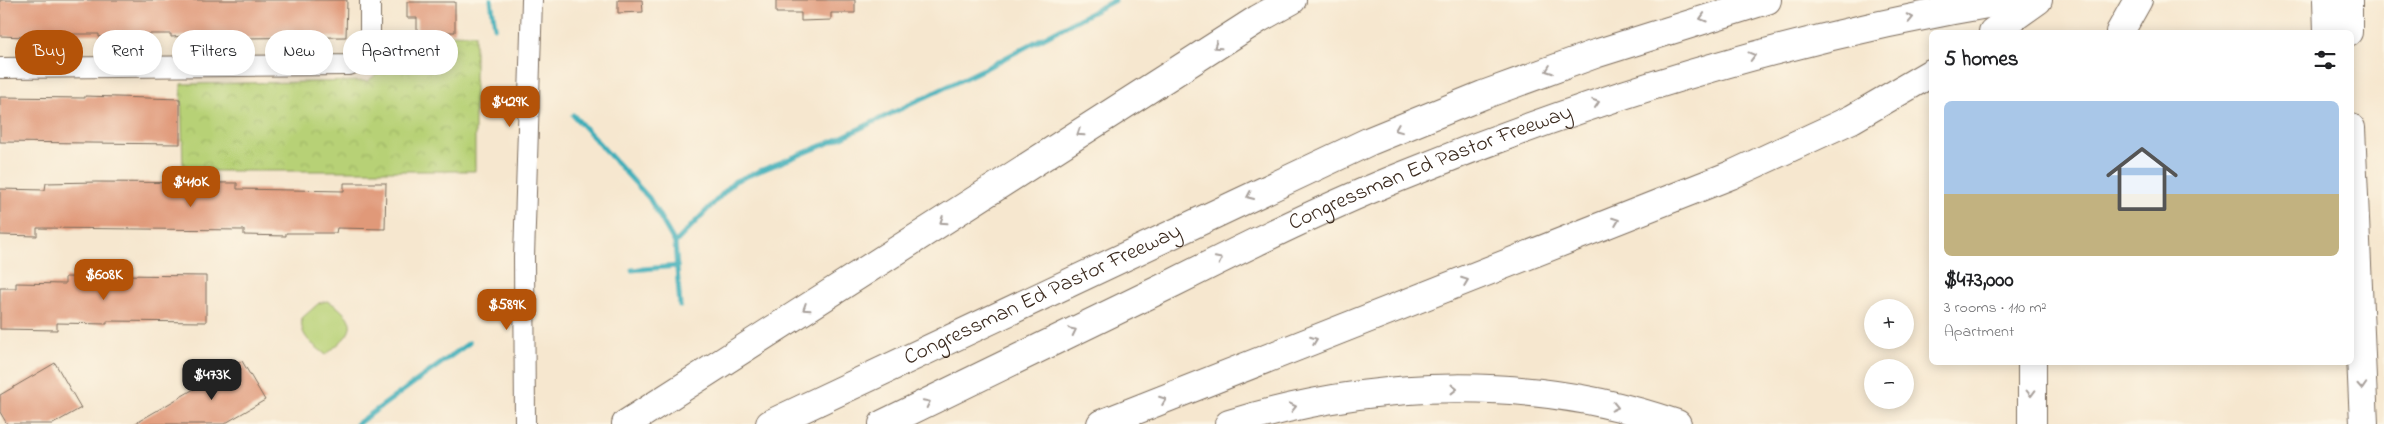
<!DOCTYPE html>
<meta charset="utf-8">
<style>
body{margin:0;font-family:"Indie Flower",sans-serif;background:#f6f6f6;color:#202124;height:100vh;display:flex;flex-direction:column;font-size:19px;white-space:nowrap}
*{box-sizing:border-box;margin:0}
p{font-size:16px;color:#757577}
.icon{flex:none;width:28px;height:28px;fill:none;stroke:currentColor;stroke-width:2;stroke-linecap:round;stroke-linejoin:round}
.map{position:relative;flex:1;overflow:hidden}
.side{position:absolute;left:1929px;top:30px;width:425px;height:335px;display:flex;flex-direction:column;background:#fff;border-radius:8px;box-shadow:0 2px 12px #0003}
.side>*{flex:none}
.banner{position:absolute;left:15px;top:30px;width:475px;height:45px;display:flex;gap:10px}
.tools{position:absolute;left:1864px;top:299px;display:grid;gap:10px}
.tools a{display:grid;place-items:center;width:50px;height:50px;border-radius:50%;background:#fff;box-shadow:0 2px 12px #0003;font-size:25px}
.price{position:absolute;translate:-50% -42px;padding:0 11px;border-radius:10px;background:#b45309;color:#fff;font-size:16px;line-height:32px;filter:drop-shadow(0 1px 2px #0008)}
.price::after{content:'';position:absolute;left:50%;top:30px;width:15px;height:11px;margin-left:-8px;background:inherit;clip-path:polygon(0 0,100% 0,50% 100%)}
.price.selected{background:#222;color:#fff}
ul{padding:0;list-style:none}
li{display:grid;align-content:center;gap:10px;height:265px;padding:0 15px}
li+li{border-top:1px solid #e0e0e0}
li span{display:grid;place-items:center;height:155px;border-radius:8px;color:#555}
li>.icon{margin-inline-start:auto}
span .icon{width:90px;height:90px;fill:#fffc;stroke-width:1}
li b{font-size:21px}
h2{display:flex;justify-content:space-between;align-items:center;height:60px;padding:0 15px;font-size:21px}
.chip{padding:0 18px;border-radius:22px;background:#fff;box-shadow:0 2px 12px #0003;font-size:18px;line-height:45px}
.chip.selected{background:#b45309;color:#fff}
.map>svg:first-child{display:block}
</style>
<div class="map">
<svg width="2384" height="424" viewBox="0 0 2384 424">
<defs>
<pattern id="park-crowns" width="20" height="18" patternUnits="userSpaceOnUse" patternTransform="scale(1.25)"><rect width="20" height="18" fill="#b7d176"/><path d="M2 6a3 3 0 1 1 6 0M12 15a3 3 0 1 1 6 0" fill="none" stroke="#9eb466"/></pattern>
</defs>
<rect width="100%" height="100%" fill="#fcf5e5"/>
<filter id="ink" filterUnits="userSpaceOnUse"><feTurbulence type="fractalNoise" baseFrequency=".02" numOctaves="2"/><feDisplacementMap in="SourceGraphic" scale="10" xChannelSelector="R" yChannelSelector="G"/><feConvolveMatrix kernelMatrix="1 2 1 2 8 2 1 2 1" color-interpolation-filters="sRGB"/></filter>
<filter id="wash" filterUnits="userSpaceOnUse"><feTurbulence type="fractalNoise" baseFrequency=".0096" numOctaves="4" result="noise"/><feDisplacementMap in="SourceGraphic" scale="20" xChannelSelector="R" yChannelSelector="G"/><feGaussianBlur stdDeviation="1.12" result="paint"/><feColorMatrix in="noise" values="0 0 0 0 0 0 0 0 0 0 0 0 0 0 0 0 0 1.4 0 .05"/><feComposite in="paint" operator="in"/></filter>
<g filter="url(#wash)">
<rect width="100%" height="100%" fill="#f6e7cf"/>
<path fill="#b7d176" stroke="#797e4a" d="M327 301C334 304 338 307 343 312 362 330 339 342 326 355 313 344 299 337 302 318L319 303Z"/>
<polygon fill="url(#park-crowns)" stroke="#797e4a" points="475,34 475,171 183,171 181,84 368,81 389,63 398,35"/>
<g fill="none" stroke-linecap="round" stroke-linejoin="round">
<g stroke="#3eaeb9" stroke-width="5">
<polyline points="491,0 495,27"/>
<polyline points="573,115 649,198 675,243"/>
<polyline points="632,270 677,266"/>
<polyline points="680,306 675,243 735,181 836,140 988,67 1115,0"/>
<polyline points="357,424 469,343"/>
</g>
</g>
<g id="blocks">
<g fill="#e09979">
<polygon points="0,0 347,0 346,37 242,38 242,35 190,34 190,36 171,37 171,34 117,34 117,37 99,37 99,34 44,34 44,41 26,41 26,37 0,36"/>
<polygon points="618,0 642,0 643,12 618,13"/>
<polygon points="776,0 855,0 855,13 831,13 831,20 801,21 801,13 776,13"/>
<polygon points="407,2 455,2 455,32 417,32 417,18 407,18"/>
<polygon points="85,96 180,99 180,144 0,142 0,97 85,98"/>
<polygon points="96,182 237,183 237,189 344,191 344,183 386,183 385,229 337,228 336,233 286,233 286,236 244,235 244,230 37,228 37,236 0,235 0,189 45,190 46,183"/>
<polygon points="115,275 206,276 206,322 107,321 107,324 57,323 57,330 0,329 0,288 16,288 16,283 65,284 65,277 115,278"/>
<polygon points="242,361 265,400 224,424 134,424"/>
<polygon points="55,363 81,408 53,424 7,424 0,412 0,395"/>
</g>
</g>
</g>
<g filter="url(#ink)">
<use href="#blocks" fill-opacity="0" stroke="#7c6c5c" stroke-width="1"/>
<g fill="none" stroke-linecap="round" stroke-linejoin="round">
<defs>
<g id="minor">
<polyline points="0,68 349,65 366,58 370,40 370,0"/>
<polyline points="525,424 524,257 532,0"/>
</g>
<g id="highway">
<polyline points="2327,0 2328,32"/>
<polyline points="2348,0 2348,32"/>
<polyline points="1993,32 2038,0"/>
<polyline points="2120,32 2138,0"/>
<polyline points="2351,128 2364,424"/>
<polyline points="2032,362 2032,424"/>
<polyline points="626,424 1258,19 1292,0"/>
<path id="s1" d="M770 424 1370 141 1483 95 1595 54 1767 0"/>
<path id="s2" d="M883 424C980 377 1076 330 1173 283 1251 244 1329 205 1410 173 1604 94 1804 34 2010 0"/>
<polyline points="1101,424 1731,175 1852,119 1931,73"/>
<path d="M1229 424C1373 379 1534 374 1677 424"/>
</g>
</defs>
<use href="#minor" stroke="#7c6c5c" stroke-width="22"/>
<use href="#highway" stroke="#7c6c5c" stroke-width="30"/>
<use href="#minor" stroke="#fff" stroke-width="20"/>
<use href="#highway" stroke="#fff" stroke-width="28"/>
</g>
<defs><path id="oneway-chevron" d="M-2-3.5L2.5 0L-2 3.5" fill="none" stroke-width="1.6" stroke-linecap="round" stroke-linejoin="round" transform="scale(1.25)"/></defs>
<g stroke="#a79f9a">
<use href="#oneway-chevron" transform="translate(1703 18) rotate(163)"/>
<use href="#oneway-chevron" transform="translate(1910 18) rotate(-12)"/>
<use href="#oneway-chevron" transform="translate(1217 46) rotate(147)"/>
<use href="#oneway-chevron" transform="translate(1752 56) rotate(-15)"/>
<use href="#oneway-chevron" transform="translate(1549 70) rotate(160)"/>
<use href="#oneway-chevron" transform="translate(1596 103) rotate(-18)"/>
<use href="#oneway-chevron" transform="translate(1398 129) rotate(158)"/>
<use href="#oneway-chevron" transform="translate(1080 133) rotate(147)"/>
<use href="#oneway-chevron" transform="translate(1250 196) rotate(155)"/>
<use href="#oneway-chevron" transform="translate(943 221) rotate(147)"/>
<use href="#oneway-chevron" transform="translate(1616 221) rotate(-21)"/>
<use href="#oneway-chevron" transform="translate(1219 260) rotate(-26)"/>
<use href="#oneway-chevron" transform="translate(1465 281) rotate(-21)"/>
<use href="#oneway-chevron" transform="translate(806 308) rotate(147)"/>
<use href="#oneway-chevron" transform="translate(1073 331) rotate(-26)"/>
<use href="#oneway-chevron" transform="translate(1314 340) rotate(-21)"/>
<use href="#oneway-chevron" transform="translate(2362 386) rotate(87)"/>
<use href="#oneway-chevron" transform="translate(1454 389)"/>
<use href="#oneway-chevron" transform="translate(2031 393) rotate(89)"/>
<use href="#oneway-chevron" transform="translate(1163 400) rotate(-21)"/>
<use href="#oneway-chevron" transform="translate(927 403) rotate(-26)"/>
<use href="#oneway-chevron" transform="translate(1293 407) rotate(-13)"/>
<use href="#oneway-chevron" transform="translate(1615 407) rotate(13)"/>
</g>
</g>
<g text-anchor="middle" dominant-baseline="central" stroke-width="4" stroke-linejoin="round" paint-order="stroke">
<g font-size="22" fill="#3b2a1e" stroke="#fcf5e5">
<text stroke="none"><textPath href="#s2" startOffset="605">Congressman Ed Pastor Freeway</textPath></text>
<text stroke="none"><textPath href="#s1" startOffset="302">Congressman Ed Pastor Freeway</textPath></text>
</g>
</g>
</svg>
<div class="tools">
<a>+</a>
<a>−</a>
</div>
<b class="price" style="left:510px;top:128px">$429K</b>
<b class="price" style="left:191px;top:208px">$410K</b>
<b class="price" style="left:104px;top:301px">$608K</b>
<b class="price" style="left:507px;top:331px">$589K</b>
<b class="price selected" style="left:212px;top:401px">$473K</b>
<div class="banner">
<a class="chip selected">Buy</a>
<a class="chip">Rent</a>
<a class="chip">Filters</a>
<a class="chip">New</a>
<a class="chip">Apartment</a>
</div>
<section class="side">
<h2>5 homes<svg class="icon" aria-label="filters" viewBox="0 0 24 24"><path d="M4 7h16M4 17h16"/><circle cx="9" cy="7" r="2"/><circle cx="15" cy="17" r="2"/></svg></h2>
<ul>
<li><span style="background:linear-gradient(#a9c7e8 60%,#c2b280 0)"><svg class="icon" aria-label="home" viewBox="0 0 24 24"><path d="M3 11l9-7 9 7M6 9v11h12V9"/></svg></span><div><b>$473,000</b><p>3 rooms · 110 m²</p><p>Apartment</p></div></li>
</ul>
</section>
</div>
